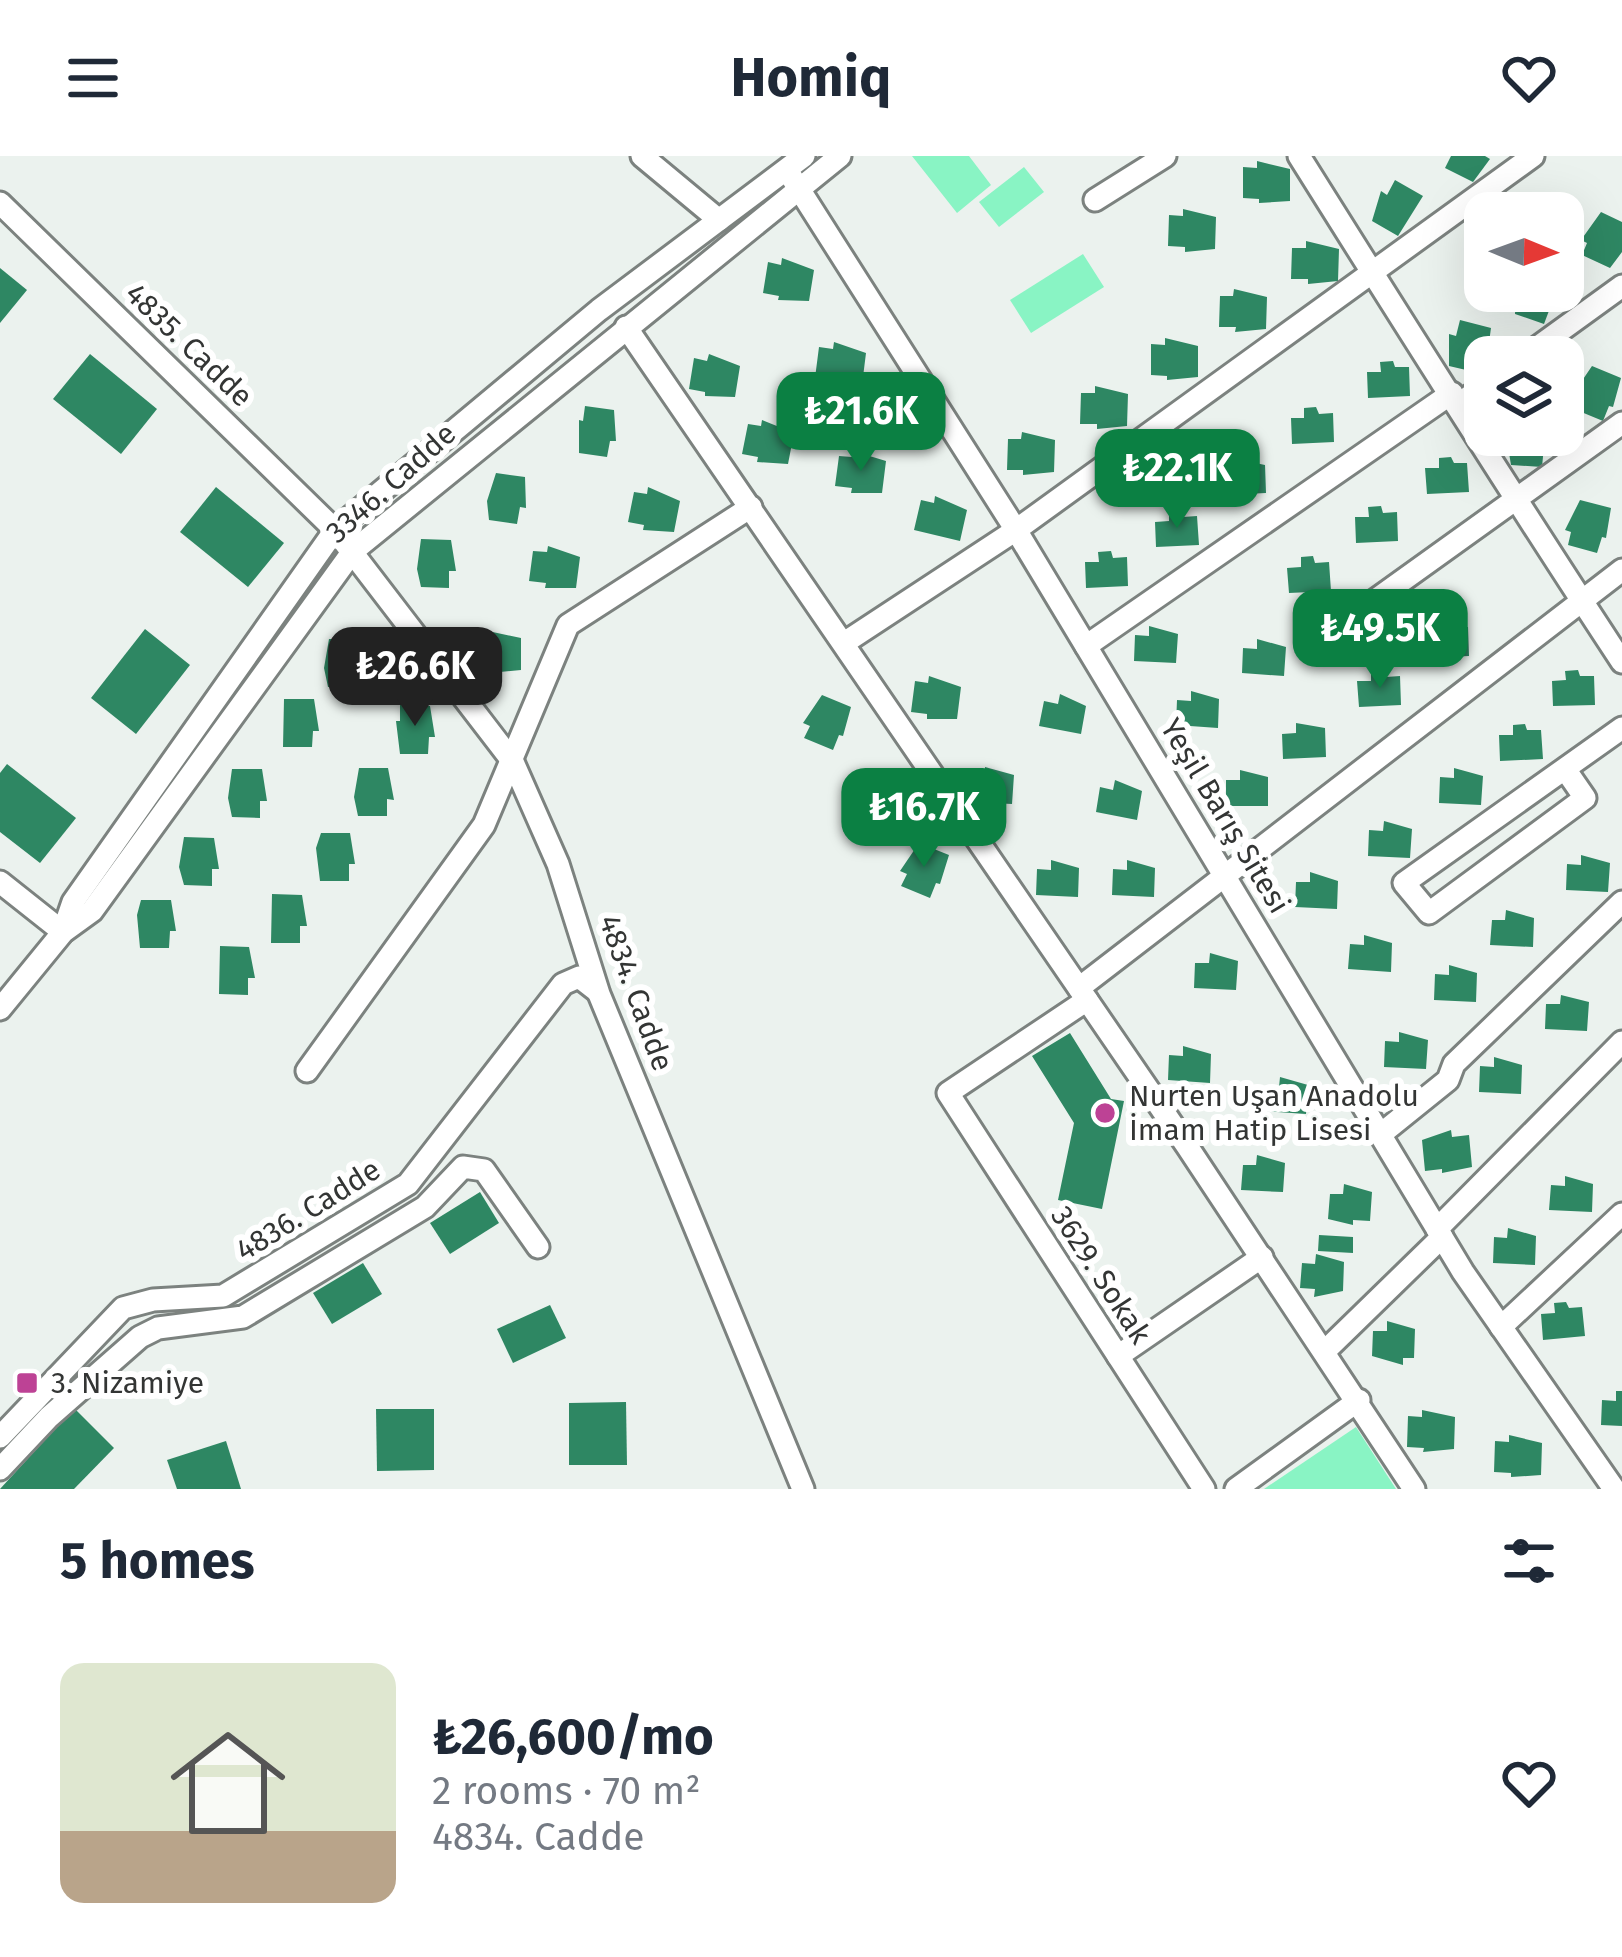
<!DOCTYPE html>
<meta charset="utf-8">
<style>
body{margin:0;font-family:"Fira Sans",sans-serif;background:#f6f6f7;color:#1f2937;height:100vh;display:flex;flex-direction:column;font-size:45px;white-space:nowrap}
*{box-sizing:border-box;margin:0}
p{font-size:39px;color:#747a83}
.icon{flex:none;width:66px;height:66px;fill:none;stroke:currentColor;stroke-width:2;stroke-linecap:round;stroke-linejoin:round}
.map{position:relative;height:1333px;overflow:hidden}
.panel{display:flex;flex-direction:column;background:#fff;flex:1}
.panel>*{flex:none}
.needle{width:78px;rotate:91deg}
.fabs{position:absolute;left:1464px;top:36px;display:grid;gap:24px}
.fabs a{display:grid;place-items:center;width:120px;height:120px;border-radius:24px;background:#fff;box-shadow:0 12px 48px #0002;font-size:60px}
.price{position:absolute;translate:-50% -102px;padding:0 27px;border-radius:24px;background:#0b8043;color:#fff;font-size:39px;line-height:78px;filter:drop-shadow(0 3px 6px #0008)}
.price::after{content:'';position:absolute;left:50%;top:72px;width:36px;height:27px;margin-left:-18px;background:inherit;clip-path:polygon(0 0,100% 0,50% 100%)}
.price.selected{background:#222;color:#fff}
ul{padding:0;list-style:none}
li{display:flex;align-items:center;gap:36px;height:300px;padding:0 60px}
li+li{border-top:3px solid #e0e1e3}
li span{display:grid;place-items:center;flex:none;width:336px;height:240px;border-radius:24px;color:#555}
li>.icon{margin-inline-start:auto}
span .icon{width:144px;height:144px;fill:#fffc;stroke-width:1}
li b{font-size:51px}
h2{display:flex;justify-content:space-between;align-items:center;height:144px;padding:0 60px;font-size:51px}
header{display:flex;justify-content:space-between;align-items:center;height:156px;padding:0 60px;background:#fff;font-size:54px;font-weight:700}
.map>svg:first-child{display:block}
</style>
<header><svg class="icon" aria-label="menu" viewBox="0 0 24 24"><path d="M4 6h16M4 12h16M4 18h16"/></svg>Homiq<svg class="icon" aria-label="heart" viewBox="0 0 24 24"><path d="M12 20l-8-8c-3-5 5-10 8-4 3-6 11-1 8 4z"/></svg></header>
<div class="map">
<svg width="1622" height="1333" viewBox="0 0 1622 1333">
<rect width="100%" height="100%" fill="#ebf2ee"/>
<g fill="#89f4c4">
<polygon points="912,0 969,0 991,29 957,57"/>
<polygon points="1024,11 1044,36 999,71 979,46"/>
<polygon points="1083,98 1104,131 1031,177 1010,144"/>
<polygon points="1356,1271 1396,1333 1264,1333"/>
</g>
<g fill="#2e8763">
<polygon points="1451,0 1485,0 1490,3 1473,26 1445,12"/>
<polygon points="1257,5 1290,13 1290,45 1259,47 1259,43 1243,42 1243,11 1257,12"/>
<polygon points="1395,24 1423,40 1398,80 1372,65 1381,35 1387,39"/>
<polygon points="1183,53 1216,61 1215,93 1185,96 1185,91 1168,90 1169,59 1183,60"/>
<polygon points="1601,56 1622,66 1622,96 1610,112 1582,99 1587,87 1581,84"/>
<polygon points="1306,85 1339,93 1338,125 1308,128 1308,123 1291,123 1292,92 1306,92"/>
<polygon points="782,102 814,114 809,145 778,144 779,140 763,137 768,106 781,109"/>
<polygon points="0,112 27,134 0,167"/>
<polygon points="1234,133 1267,141 1266,173 1235,176 1236,171 1219,171 1220,140 1233,140"/>
<polygon points="1516,135 1556,135 1554,154 1550,152 1544,168 1515,158"/>
<polygon points="1460,164 1491,172 1487,201 1479,217 1449,210 1449,178 1456,180"/>
<polygon points="1165,182 1198,190 1198,221 1167,224 1167,220 1151,219 1151,188 1165,189"/>
<polygon points="834,186 866,197 862,229 831,229 832,224 815,222 819,191 833,193"/>
<polygon points="90,198 157,253 121,298 53,243"/>
<polygon points="709,198 740,210 735,241 705,240 705,236 689,233 694,202 707,205"/>
<polygon points="1393,205 1395,211 1409,211 1410,240 1368,242 1367,216 1381,216 1380,206"/>
<polygon points="1592,210 1621,222 1613,251 1609,250 1603,265 1574,253 1579,241 1573,238"/>
<polygon points="1095,230 1128,238 1127,270 1097,273 1097,268 1080,268 1081,237 1095,237"/>
<polygon points="585,250 614,254 616,285 610,285 607,301 579,297 579,264 583,265"/>
<polygon points="1316,251 1319,258 1333,257 1334,286 1292,288 1291,262 1304,262 1304,252"/>
<polygon points="762,264 794,277 788,308 757,306 758,301 742,298 748,268 761,270"/>
<polygon points="1022,276 1055,284 1054,316 1023,319 1023,314 1007,314 1008,283 1021,283"/>
<polygon points="1506,279 1545,279 1542,311 1511,309"/>
<polygon points="853,295 886,305 882,337 851,337 852,332 835,330 839,300 852,301"/>
<polygon points="1451,301 1454,307 1467,307 1469,336 1427,338 1425,312 1439,312 1439,302"/>
<polygon points="1236,303 1265,309 1266,337 1224,339 1223,314 1236,313"/>
<polygon points="496,317 525,321 526,352 520,351 517,368 489,364 487,345"/>
<polygon points="216,331 284,387 248,431 180,376"/>
<polygon points="648,331 680,345 674,376 643,374 644,369 628,366 634,336 647,338"/>
<polygon points="935,340 967,354 960,385 914,374 921,344 934,347"/>
<polygon points="1580,344 1611,352 1606,382 1602,381 1597,397 1568,389 1571,376 1565,374"/>
<polygon points="1381,350 1383,357 1397,356 1398,385 1356,387 1355,361 1369,361 1368,351"/>
<polygon points="1181,354 1183,361 1197,360 1199,389 1156,391 1155,366 1169,365 1169,355"/>
<polygon points="421,383 451,384 456,415 449,415 449,432 421,431 417,413"/>
<polygon points="548,390 580,401 576,432 545,432 546,427 529,425 533,395 547,396"/>
<polygon points="1111,395 1113,402 1127,401 1128,430 1086,432 1085,406 1099,406 1098,396"/>
<polygon points="1313,400 1315,407 1329,406 1331,435 1289,437 1287,412 1301,411 1301,401"/>
<polygon points="1452,465 1454,471 1468,471 1469,500 1427,502 1426,476 1439,475 1439,466"/>
<polygon points="1149,470 1178,478 1176,507 1134,505 1135,479 1149,480"/>
<polygon points="145,473 190,509 136,578 91,542"/>
<polygon points="488,475 521,482 521,514 490,517 490,512 474,512 474,481 488,482"/>
<polygon points="329,483 359,483 364,515 357,515 357,532 328,531 324,512"/>
<polygon points="1257,483 1286,491 1284,520 1242,517 1243,492 1257,493"/>
<polygon points="1383,514 1386,521 1400,520 1401,549 1359,551 1357,525 1371,525 1371,515"/>
<polygon points="1578,514 1580,520 1594,520 1595,549 1553,550 1552,525 1566,524 1565,515"/>
<polygon points="929,520 961,531 957,563 927,563 927,558 911,556 915,525 928,527"/>
<polygon points="1191,535 1219,543 1218,572 1176,569 1177,544 1191,545"/>
<polygon points="1060,538 1086,550 1081,578 1039,570 1044,545 1058,548"/>
<polygon points="822,539 851,551 843,580 839,579 833,594 804,582 810,570 803,567"/>
<polygon points="284,543 314,543 319,575 313,575 312,591 283,591"/>
<polygon points="400,549 430,550 435,581 429,581 428,598 400,598 396,565 400,565"/>
<polygon points="1296,567 1325,572 1326,601 1283,603 1282,578 1296,577"/>
<polygon points="1525,568 1527,574 1541,574 1543,603 1500,605 1499,579 1513,579 1513,569"/>
<polygon points="7,608 76,662 40,707 0,676 0,617"/>
<polygon points="985,611 1014,619 1012,648 970,646 971,621 985,621"/>
<polygon points="359,612 388,612 394,644 387,643 387,660 358,660 354,641"/>
<polygon points="1454,612 1483,620 1481,649 1439,647 1440,621 1454,622"/>
<polygon points="232,613 262,613 267,645 260,645 260,662 232,661 228,642"/>
<polygon points="1240,614 1268,621 1268,650 1226,650 1226,624 1240,624"/>
<polygon points="870,617 899,629 891,659 887,657 881,672 852,661 857,630 863,633"/>
<polygon points="1115,624 1142,635 1137,664 1096,656 1100,631 1113,634"/>
<polygon points="1384,665 1412,673 1410,702 1368,700 1369,674 1383,675"/>
<polygon points="321,677 350,677 355,708 349,708 349,725 320,725 316,692"/>
<polygon points="184,681 214,682 219,713 212,713 212,730 184,729 179,711"/>
<polygon points="919,687 949,699 940,728 936,727 930,742 901,730 907,718 900,715"/>
<polygon points="1581,699 1610,707 1608,736 1566,734 1567,708 1581,709"/>
<polygon points="1051,704 1079,712 1078,741 1036,739 1037,713 1051,714"/>
<polygon points="1127,704 1155,712 1154,741 1112,739 1113,713 1127,714"/>
<polygon points="1310,716 1338,725 1337,753 1295,751 1296,726 1310,726"/>
<polygon points="272,738 302,739 307,770 300,770 300,787 271,787"/>
<polygon points="141,744 171,744 176,775 170,775 169,792 140,792 137,759"/>
<polygon points="1506,754 1534,762 1533,791 1490,789 1492,764 1505,764"/>
<polygon points="1364,779 1392,787 1391,816 1348,813 1350,788 1364,789"/>
<polygon points="220,790 249,791 255,822 248,822 248,839 219,838"/>
<polygon points="1210,797 1238,805 1236,834 1194,832 1195,807 1209,807"/>
<polygon points="1449,809 1477,817 1476,846 1434,844 1435,818 1449,819"/>
<polygon points="1561,839 1589,846 1587,875 1545,873 1546,848 1560,848"/>
<polygon points="1399,876 1428,884 1426,913 1384,911 1385,885 1399,886"/>
<polygon points="1070,877 1111,943 1124,945 1102,1053 1058,1044 1074,967 1032,900"/>
<polygon points="1183,890 1211,898 1210,927 1168,924 1169,899 1183,900"/>
<polygon points="1494,901 1522,909 1521,938 1479,936 1480,910 1494,911"/>
<polygon points="1280,921 1308,929 1306,958 1264,955 1265,930 1279,931"/>
<polygon points="1451,974 1452,981 1469,979 1472,1011 1442,1017 1442,1013 1425,1015 1422,984"/>
<polygon points="1257,999 1285,1007 1283,1036 1241,1034 1243,1009 1256,1009"/>
<polygon points="1565,1020 1593,1028 1592,1056 1549,1054 1551,1029 1565,1030"/>
<polygon points="1344,1028 1372,1036 1370,1065 1353,1064 1353,1069 1328,1063 1330,1038 1343,1038"/>
<polygon points="480,1036 499,1067 450,1098 430,1067"/>
<polygon points="1508,1072 1536,1080 1535,1109 1493,1107 1494,1081 1507,1082"/>
<polygon points="1319,1079 1353,1081 1353,1097 1318,1095"/>
<polygon points="1316,1098 1344,1106 1343,1135 1314,1141 1315,1133 1300,1132 1302,1107 1315,1108"/>
<polygon points="363,1107 382,1138 332,1168 313,1137"/>
<polygon points="1566,1146 1569,1152 1582,1151 1585,1180 1543,1184 1541,1158 1555,1157 1554,1147"/>
<polygon points="550,1149 566,1182 513,1207 497,1173"/>
<polygon points="1387,1165 1415,1173 1414,1202 1403,1202 1403,1209 1372,1200 1373,1175 1387,1175"/>
<polygon points="1616,1235 1622,1235 1622,1270 1601,1269 1602,1244 1616,1245"/>
<polygon points="626,1246 627,1309 569,1309 569,1247"/>
<polygon points="74,1252 114,1292 74,1333 0,1333"/>
<polygon points="376,1253 434,1253 434,1314 377,1315"/>
<polygon points="1422,1254 1455,1261 1454,1293 1423,1296 1424,1292 1407,1291 1408,1260 1422,1261"/>
<polygon points="1509,1279 1542,1287 1541,1319 1511,1321 1511,1317 1494,1316 1495,1285 1509,1286"/>
<polygon points="226,1285 241,1333 177,1333 167,1304"/>
</g>
<g fill="none" stroke-linecap="round" stroke-linejoin="round">
<defs>
<g id="minor">
<polyline points="642,0 719,64"/>
<path d="M1299 0C1405 169 1512 339 1622 506"/>
<polyline points="787,14 1016,374 1463,1116 1614,1333"/>
<polyline points="1095,44 1165,0"/>
<polyline points="0,47 335,374 513,606 558,708 599,838 803,1333"/>
<polyline points="626,171 1187,990 1414,1333"/>
<polyline points="1524,201 1622,130"/>
<polyline points="1459,248 1485,229"/>
<polyline points="844,487 1016,374 1533,0"/>
<polyline points="1314,488 1622,267"/>
<polyline points="1086,490 1452,237"/>
<polyline points="1565,613 1585,642 1429,757 1404,727 1622,572"/>
<polyline points="0,726 63,776"/>
<polyline points="63,775 73,746 335,374 599,154 804,0"/>
<polyline points="1079,832 1622,414"/>
<polyline points="1087,844 948,937 1204,1333"/>
<polyline points="0,853 63,776 92,755 353,395 840,0"/>
<polyline points="307,915 484,669 568,469 751,351"/>
<polyline points="1381,978 1448,924 1454,908 1622,746"/>
<polyline points="1437,1073 1622,886"/>
<polyline points="1501,1171 1622,1058"/>
<polyline points="1325,1195 1442,1081"/>
<polyline points="1118,1200 1262,1101"/>
<polyline points="0,1281 123,1152 153,1144 223,1140 408,1028 563,828 579,821 597,835"/>
<polyline points="0,1313 49,1261 140,1181 158,1172 243,1161 425,1051 463,1011 484,1014 538,1091"/>
<polyline points="1236,1333 1359,1244"/>
</g>
</defs>
<use href="#minor" stroke="#7c827f" stroke-width="27"/>
<use href="#minor" stroke="#fff" stroke-width="21"/>
</g>
<g fill="#bd4295" stroke="#fff" stroke-width="4.5">
<circle cx="1105" cy="957" r="12"/>
<rect x="15" y="1215" width="24" height="24" rx="6"/>
</g>
<g text-anchor="middle" dominant-baseline="central" stroke-width="12" stroke-linejoin="round" paint-order="stroke">
<g font-size="30" fill="#333534" stroke="#fff">
<text transform="translate(189 189) rotate(44)">4835. Cadde</text>
<text transform="translate(391 327) rotate(-42)">3346. Cadde</text>
<text transform="translate(1225 660) rotate(59)">Yeşil Barış Sitesi</text>
<text transform="translate(636 837) rotate(70)">4834. Cadde</text>
<text transform="translate(308 1054) rotate(-32)">4836. Cadde</text>
<text transform="translate(1101 1119) rotate(57)">3629. Sokak</text>
</g>
<g font-size="30" fill="#333534" stroke="#fff" text-anchor="start">
<text x="1129" y="940">Nurten Uşan Anadolu<tspan x="1129" dy="34">İmam Hatip Lisesi</tspan></text>
<text x="51" y="1227">3. Nizamiye</text>
</g>
</g>
</svg>
<div class="fabs">
<a><svg class="needle" viewBox="-14 -14 28 28"><path d="M0-13l5 13h-10z" fill="#e53935"/><path d="M0 13l5-13h-10z" fill="#747a83"/></svg></a>
<a><svg class="icon" aria-label="layers" viewBox="0 0 24 24"><path d="M12 4l9 5-9 5-9-5zM3 14l9 5 9-5"/></svg></a>
</div>
<b class="price" style="left:861px;top:318px">₺21.6K</b>
<b class="price" style="left:1177px;top:375px">₺22.1K</b>
<b class="price" style="left:1380px;top:535px">₺49.5K</b>
<b class="price selected" style="left:415px;top:573px">₺26.6K</b>
<b class="price" style="left:924px;top:714px">₺16.7K</b>
</div>
<section class="panel">
<h2>5 homes<svg class="icon" aria-label="filters" viewBox="0 0 24 24"><path d="M4 7h16M4 17h16"/><circle cx="9" cy="7" r="2"/><circle cx="15" cy="17" r="2"/></svg></h2>
<ul>
<li><span style="background:linear-gradient(#dfe7d0 70%,#b9a48a 0)"><svg class="icon" aria-label="home" viewBox="0 0 24 24"><path d="M3 11l9-7 9 7M6 9v11h12V9"/></svg></span><div><b>₺26,600/mo</b><p>2 rooms · 70 m²</p><p>4834. Cadde</p></div><svg class="icon" aria-label="heart" viewBox="0 0 24 24"><path d="M12 20l-8-8c-3-5 5-10 8-4 3-6 11-1 8 4z"/></svg></li>
</ul>
</section>
